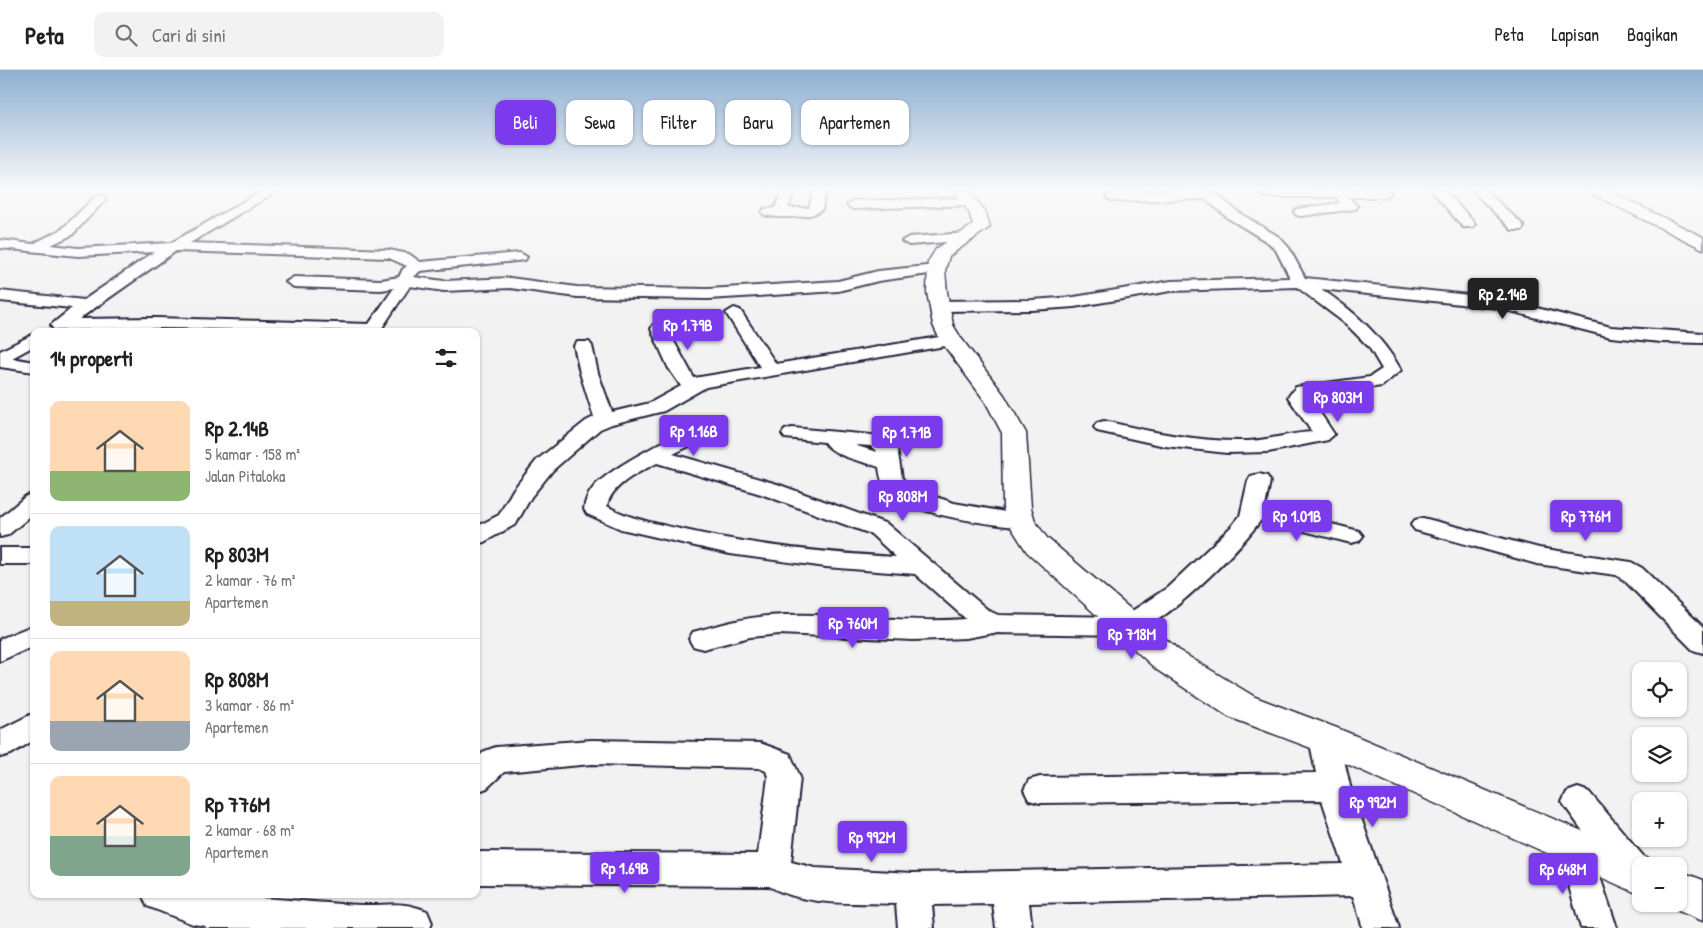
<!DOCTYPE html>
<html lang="id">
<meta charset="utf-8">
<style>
body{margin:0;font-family:"Patrick Hand",sans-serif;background:#f2f2f2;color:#202124;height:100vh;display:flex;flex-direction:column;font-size:19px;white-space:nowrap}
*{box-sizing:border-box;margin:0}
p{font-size:16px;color:#757577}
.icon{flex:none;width:28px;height:28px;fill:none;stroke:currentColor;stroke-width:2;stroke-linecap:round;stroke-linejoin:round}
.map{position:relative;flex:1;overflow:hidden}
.details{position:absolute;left:30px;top:258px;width:450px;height:570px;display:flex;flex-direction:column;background:#fff;border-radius:10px;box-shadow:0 1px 4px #0004}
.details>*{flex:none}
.top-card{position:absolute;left:495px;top:30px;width:475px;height:45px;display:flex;gap:10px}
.buttons{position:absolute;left:1632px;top:592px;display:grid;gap:10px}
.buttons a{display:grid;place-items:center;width:55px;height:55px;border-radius:10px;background:#fff;box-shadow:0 1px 4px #0004;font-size:25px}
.price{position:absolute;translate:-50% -42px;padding:0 11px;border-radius:5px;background:#7c3aed;color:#fff;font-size:16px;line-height:32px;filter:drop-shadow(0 1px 2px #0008)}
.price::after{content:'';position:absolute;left:50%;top:30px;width:15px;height:11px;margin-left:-8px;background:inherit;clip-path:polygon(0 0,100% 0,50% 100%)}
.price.on{background:#222;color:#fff}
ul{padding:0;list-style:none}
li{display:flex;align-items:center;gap:15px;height:125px;padding:0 20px}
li+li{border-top:1px solid #e0e0e0}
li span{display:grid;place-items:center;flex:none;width:140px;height:100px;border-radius:10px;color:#555}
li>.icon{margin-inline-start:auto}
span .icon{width:60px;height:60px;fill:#fffc;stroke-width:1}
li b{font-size:21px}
h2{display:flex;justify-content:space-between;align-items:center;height:60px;padding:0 20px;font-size:21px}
.chip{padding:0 18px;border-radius:10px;background:#fff;box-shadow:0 1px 4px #0004;font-size:18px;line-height:45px}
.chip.on{background:#7c3aed;color:#fff}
header{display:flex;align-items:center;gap:30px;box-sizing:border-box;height:70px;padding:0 25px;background:#fff;border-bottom:1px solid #e0e0e0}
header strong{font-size:24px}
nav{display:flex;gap:28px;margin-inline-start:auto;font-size:18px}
.search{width:350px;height:45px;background:#f2f2f2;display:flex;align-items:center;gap:12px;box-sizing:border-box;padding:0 18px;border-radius:10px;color:#757577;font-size:19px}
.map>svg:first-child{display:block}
</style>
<header>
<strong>Peta</strong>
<div class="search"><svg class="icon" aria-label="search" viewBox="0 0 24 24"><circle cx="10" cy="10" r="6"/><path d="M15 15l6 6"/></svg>Cari di sini</div>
<nav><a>Peta</a><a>Lapisan</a><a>Bagikan</a></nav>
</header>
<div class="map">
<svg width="1703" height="858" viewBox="0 0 1703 858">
<rect width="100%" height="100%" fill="#f2f2f3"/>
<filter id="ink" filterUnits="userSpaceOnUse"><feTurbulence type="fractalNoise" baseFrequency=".02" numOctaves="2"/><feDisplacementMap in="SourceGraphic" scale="10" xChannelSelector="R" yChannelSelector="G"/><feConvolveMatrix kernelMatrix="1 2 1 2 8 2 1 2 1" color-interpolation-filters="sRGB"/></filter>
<g filter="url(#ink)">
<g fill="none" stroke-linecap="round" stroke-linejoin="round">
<defs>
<g id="minor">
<path d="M264 120H279L190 173 389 180 409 184 420 192 520 183 527 187 525 190 420 201 414 207 444 211 510 208 577 217 708 219 838 211 878 201 936 195 943 199 936 203 878 211 838 221 708 229 577 227 510 218 444 221 410 216 380 261 156 258 59 260 53 259 51 255 72 238 0 231V221L84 230 154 182 78 186 0 178V170L33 174 62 159 96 126H104L106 129 72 165 51 175 78 178 171 173ZM176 181 389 188 407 196 403 199 399 207 381 210 294 207 286 212 294 217 381 220 394 218 369 254 156 248 79 249Z"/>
<path d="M783 120H795L788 138H809L814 120H826L822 139C814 149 777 148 764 145L762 142 764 139 775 138Z"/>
<path d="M1197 120H1211L1238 142 1279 167 1289 178 1305 208 1498 228 1611 257 1703 263V273L1661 272 1611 267 1498 238 1321 219C1354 241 1381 265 1401 300L1382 316 1309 326 1334 364 1328 370 1268 382 1227 383 1165 376 1097 361 1094 357 1097 353 1104 351C1151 362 1199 372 1248 371 1270 370 1290 363 1312 362L1288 327 1296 317 1370 307 1382 299 1369 277 1346 254 1297 217 1171 221 1074 237 1032 240 940 241 932 236 940 231 1032 230 1074 227 1171 211 1290 208 1276 180 1269 173 1228 148 1206 129 1112 131 1106 127 1112 123Z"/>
<polygon points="1263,120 1388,120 1391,123 1385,127 1348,127 1357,136 1356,139 1301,146 1296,145 1294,142 1296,139 1340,133 1337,129 1338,127 1266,127 1260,123"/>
<polygon points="1431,120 1444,120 1473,151 1475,154 1473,157 1463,157"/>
<polygon points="1472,120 1485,120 1522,154 1524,157 1522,160 1512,160"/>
<polygon points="969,128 975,132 973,135 853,139 847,135 853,131"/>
<polygon points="967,163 972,164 974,167 972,170 909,175 902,171 909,167"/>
<polygon points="734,238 740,240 776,294 951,265 957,266 960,270 957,274 951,275 706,317 664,341 612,354 600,359 553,400 531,427 516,454 484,472 476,474 476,457 499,445 513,420 537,390 586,351 594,347 580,303 574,276 577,272 589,272 592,276 598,303 612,342 650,333 681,316 668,297 651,259 653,255 665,255 694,308 760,297 726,243"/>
<polygon points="34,264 34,276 12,288 34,292 34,302 0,297 0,281"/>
<path d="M715 350 722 352 725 356 722 360 673 384 777 414 887 454 989 541 998 545 1123 547 1167 518 1231 457 1240 446 1248 411 1251 406 1259 404 1267 406 1270 411 1265 437 1359 461 1363 466 1359 471 1351 473 1261 450C1236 483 1167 554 1128 565L993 563 966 568 913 570 779 564 750 567 703 579 693 576 689 569 693 562C718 555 743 548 768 546 834 541 900 554 966 549L915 504 826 497 730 484 621 459 587 444 584 439C585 431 588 424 593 418 610 397 688 357 715 350ZM657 393 761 424 871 464 896 487C823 483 751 475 680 459 655 453 629 449 607 436 611 415 639 402 657 393Z"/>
<path d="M792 358 883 366 897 378 902 408 912 419 954 433 1029 446 1033 451 1029 456 1021 458C987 453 912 446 888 421 882 415 880 406 879 397 863 391 834 387 824 372L785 368 782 364 785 360ZM856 375 871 376 877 382 857 376Z"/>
<polygon points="34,424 34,443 8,465 0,467 0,448 26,426"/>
<polygon points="1423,448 1539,478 1631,492 1642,498 1703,557 1703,583 1693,580 1624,510 1616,505 1537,494 1415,460 1411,455 1415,450"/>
<rect x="0" y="478" width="34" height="16"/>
<polygon points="34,555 34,576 0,591 0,569"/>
<polygon points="34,643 34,670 11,684 0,687 0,660"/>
<path d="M1324 656 1335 659 1339 668 1350 716 1399 858H1363L1353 826 1029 833 1032 858H996L993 834 932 835 934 858H898L896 834C855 832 806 837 769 816L476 814V782L758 784 768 707 766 701 759 698 592 694 504 702 487 718 476 722V689L485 681 496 677 592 670 760 673 790 684 800 707 791 792 815 798 913 803 1343 794 1322 730 1040 733 1029 730 1024 720 1029 710 1040 707 1316 703 1309 668 1313 659Z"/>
<polygon points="1578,718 1589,722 1644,787 1649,796 1641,796 1641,810 1632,814 1620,809 1587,768 1617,858 1581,858 1558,778 1563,767 1575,763 1587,767 1562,732 1567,722"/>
<path d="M142 824H263L261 828C295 830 328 834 362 835 388 836 400 830 427 841L432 853 430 858H205L206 856 193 854 147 836Z"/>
</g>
<g id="tertiary">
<polygon points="953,120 968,120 985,141 990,157 949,186 945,201 947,222 953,255 961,268 1004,325 1026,363 1031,438 1035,451 1047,468 1181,582 1255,627 1337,658 1656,792 1658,796 1641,796 1641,825 1311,678 1229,647 1157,600 1027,482 1007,451 1003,438 1002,363 985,331 940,270 933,255 927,222 928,192 936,179 973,155 969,142"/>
<polygon points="1679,801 1703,810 1703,851 1664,835 1679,834"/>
</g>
<polygon id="trunk" points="1588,120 1607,120 1703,167 1703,179 1590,123"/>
</defs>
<use href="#minor" stroke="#22223b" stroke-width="4"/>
<use href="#tertiary" stroke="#22223b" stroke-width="3"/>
<use href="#trunk" stroke="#22223b" stroke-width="3"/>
<use href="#minor" fill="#fff" fill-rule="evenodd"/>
<use href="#tertiary" fill="#fff" fill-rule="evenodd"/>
<use href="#trunk" fill="#fff" fill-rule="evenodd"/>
</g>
</g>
<linearGradient id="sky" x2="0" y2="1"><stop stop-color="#8eafd2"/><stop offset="0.5" stop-color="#f9f9fa"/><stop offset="1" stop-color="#f9f9fa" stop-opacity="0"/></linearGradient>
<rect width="1703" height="240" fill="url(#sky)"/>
</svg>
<div class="buttons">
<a><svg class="icon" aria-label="locate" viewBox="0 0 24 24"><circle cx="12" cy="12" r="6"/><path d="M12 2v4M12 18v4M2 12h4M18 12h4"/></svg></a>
<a><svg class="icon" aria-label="layers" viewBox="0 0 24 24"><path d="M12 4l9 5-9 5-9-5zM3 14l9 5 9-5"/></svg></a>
<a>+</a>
<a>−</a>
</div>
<b class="price on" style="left:1503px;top:250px">Rp 2.14B</b>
<b class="price" style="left:688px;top:281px">Rp 1.79B</b>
<b class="price" style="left:1338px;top:353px">Rp 803M</b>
<b class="price" style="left:694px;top:387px">Rp 1.16B</b>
<b class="price" style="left:907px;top:388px">Rp 1.71B</b>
<b class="price" style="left:903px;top:452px">Rp 808M</b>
<b class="price" style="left:1297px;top:472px">Rp 1.01B</b>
<b class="price" style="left:1586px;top:472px">Rp 776M</b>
<b class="price" style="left:853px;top:579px">Rp 760M</b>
<b class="price" style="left:1132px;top:590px">Rp 718M</b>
<b class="price" style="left:1373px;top:758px">Rp 992M</b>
<b class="price" style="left:872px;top:793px">Rp 992M</b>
<b class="price" style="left:625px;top:824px">Rp 1.69B</b>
<b class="price" style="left:1563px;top:825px">Rp 648M</b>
<div class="top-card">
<a class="chip on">Beli</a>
<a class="chip">Sewa</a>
<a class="chip">Filter</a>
<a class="chip">Baru</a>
<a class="chip">Apartemen</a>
</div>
<section class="details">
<h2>14 properti<svg class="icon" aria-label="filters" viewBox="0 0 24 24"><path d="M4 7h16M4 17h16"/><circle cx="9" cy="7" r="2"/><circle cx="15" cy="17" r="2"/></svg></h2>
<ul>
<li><span style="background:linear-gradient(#ffd9b3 70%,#8fb573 0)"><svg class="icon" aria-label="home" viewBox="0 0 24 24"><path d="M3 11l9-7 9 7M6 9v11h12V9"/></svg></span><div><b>Rp 2.14B</b><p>5 kamar · 158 m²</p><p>Jalan Pitaloka</p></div></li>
<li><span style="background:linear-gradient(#bfe0f5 75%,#c2b280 0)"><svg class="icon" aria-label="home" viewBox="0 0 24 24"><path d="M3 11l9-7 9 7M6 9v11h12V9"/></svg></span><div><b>Rp 803M</b><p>2 kamar · 76 m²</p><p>Apartemen</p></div></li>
<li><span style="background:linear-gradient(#ffd9b3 70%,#9aa5b1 0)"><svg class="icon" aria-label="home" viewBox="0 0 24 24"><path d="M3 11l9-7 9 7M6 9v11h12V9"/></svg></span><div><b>Rp 808M</b><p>3 kamar · 86 m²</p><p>Apartemen</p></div></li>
<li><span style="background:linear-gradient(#ffd9b3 60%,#7fa58c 0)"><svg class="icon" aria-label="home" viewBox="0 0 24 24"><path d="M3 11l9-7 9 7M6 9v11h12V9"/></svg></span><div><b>Rp 776M</b><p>2 kamar · 68 m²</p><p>Apartemen</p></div></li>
</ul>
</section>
</div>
